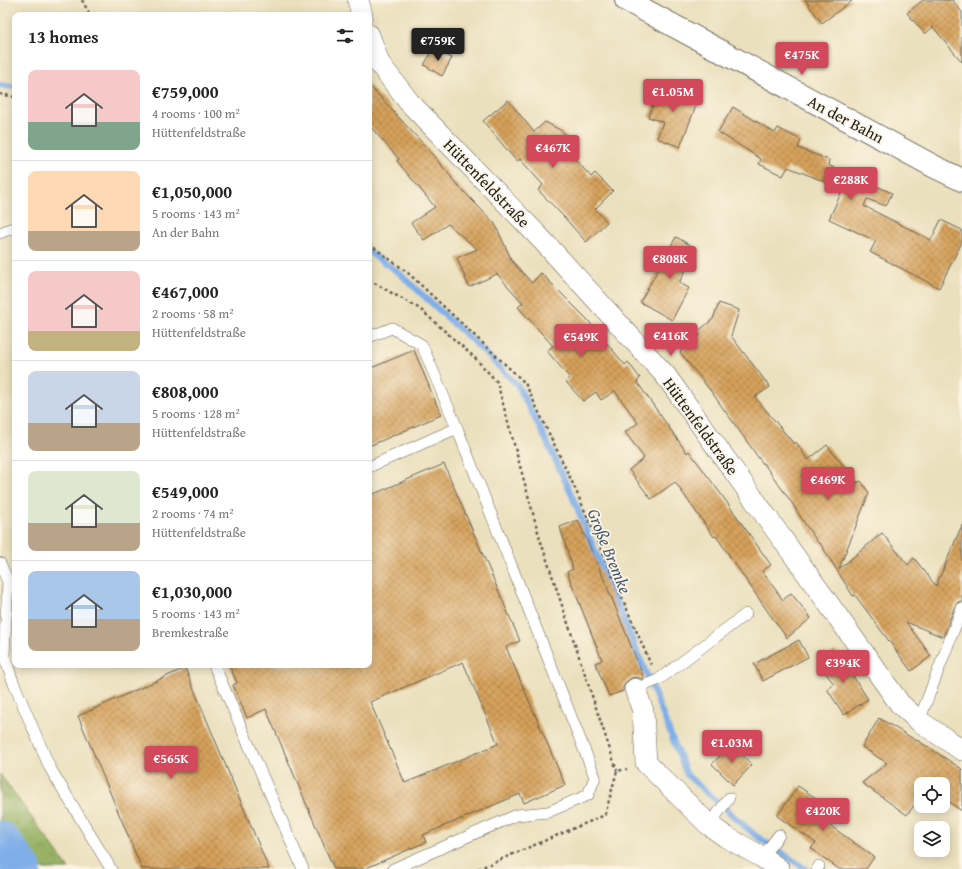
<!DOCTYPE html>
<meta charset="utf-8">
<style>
body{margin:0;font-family:"Gentium Book Plus",serif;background:#f2f2f2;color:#222;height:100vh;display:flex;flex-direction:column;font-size:15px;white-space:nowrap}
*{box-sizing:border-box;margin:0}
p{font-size:13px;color:#767676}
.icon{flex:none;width:22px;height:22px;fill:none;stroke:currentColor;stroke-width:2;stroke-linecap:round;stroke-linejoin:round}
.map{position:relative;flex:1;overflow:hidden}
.side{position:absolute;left:12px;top:12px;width:360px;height:656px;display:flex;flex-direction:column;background:#fff;border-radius:8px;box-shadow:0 2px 10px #0003}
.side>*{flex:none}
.fabs{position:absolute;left:914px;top:777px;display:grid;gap:8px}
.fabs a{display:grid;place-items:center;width:36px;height:36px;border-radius:8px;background:#fff;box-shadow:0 2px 10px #0003;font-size:20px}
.price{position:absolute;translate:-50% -34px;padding:0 9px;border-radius:4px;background:#d1495b;color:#fff;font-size:13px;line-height:26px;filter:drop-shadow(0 1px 2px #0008)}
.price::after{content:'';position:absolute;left:50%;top:24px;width:12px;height:9px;margin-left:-6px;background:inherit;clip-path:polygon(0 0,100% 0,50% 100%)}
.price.active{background:#222;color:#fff}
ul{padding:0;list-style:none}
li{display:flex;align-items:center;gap:12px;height:100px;padding:0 16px}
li+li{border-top:1px solid #e0e0e0}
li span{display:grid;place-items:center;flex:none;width:112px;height:80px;border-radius:8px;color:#555}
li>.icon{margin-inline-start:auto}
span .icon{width:48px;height:48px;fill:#fffc;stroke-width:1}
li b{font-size:17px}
h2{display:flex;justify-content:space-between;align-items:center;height:48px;padding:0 16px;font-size:17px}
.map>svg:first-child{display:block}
</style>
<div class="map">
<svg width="962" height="869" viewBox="0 0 962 869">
<defs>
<pattern id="forest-crowns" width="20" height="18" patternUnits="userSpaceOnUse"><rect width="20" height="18" fill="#98b366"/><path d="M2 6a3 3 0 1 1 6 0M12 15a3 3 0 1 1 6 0" fill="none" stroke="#829958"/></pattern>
<pattern id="building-cross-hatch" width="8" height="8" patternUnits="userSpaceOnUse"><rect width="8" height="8" fill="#d6a25b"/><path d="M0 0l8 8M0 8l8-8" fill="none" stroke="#ad834a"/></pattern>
</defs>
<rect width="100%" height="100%" fill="#fcf5e5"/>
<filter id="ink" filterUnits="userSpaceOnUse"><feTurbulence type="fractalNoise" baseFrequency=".025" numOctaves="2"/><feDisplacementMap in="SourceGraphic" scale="8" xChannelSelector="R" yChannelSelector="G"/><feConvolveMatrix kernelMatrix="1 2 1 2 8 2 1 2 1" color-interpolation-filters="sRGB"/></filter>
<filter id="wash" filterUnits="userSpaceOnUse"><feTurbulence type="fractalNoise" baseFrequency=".012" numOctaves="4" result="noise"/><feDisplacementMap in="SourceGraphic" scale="16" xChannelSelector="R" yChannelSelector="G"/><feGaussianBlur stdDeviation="0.9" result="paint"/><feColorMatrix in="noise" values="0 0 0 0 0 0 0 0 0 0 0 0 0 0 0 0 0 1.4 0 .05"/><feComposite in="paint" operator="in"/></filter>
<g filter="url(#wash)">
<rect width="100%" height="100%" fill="#ebe0bd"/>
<polygon fill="url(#forest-crowns)" stroke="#5a6841" points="0,774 69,869 0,869"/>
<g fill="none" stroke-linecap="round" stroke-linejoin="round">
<g stroke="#7faee9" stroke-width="6">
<polyline points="0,85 15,87"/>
<polyline points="369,252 399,273 480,348 518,386 545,438 573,498 647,675 687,775 755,835 806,869"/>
</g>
<polyline stroke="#7faee9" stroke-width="39" points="0,840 22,869"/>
</g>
<g id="blocks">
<g fill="url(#building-cross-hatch)" fill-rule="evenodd">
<polygon points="805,0 853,0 822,23"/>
<polygon points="923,0 952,0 962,12 962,62 933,27 925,34 907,13"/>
<polygon points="434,48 452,58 442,76 424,65"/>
<polygon points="662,83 699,98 680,147 657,138 663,122 648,117"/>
<polygon points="369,85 426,147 452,178 451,178 495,224 512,261 532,283 541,273 586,318 625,365 628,362 640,378 637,382 687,453 689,451 721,494 771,565 762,571 783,600 791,593 811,618 787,638 768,612 716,536 714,537 675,482 651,499 629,470 644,458 625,432 638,423 615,391 601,400 596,392 583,401 566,382 570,378 547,351 553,346 518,307 523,303 497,274 469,287 457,258 477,249 448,224 424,240 411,223 435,207 397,161 399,159 369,125"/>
<polygon points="508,100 534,132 545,122 562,131 573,144 567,150 591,177 595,173 613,191 595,209 607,222 586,242 564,217 538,190 543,185 520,159 517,162 483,121"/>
<polygon points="733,107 775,133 778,128 801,140 798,148 829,160 828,165 892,193 886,206 867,199 864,206 931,240 941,220 962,230 962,242 939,288 870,252 876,241 829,219 843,189 788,167 783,176 759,164 761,159 718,132"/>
<polygon points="676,237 697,249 679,283 689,288 672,320 640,302"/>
<polygon points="719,303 739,310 731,336 770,387 755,397 794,444 796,442 808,460 827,445 857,483 861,481 869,493 839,569 882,533 908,565 914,558 936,586 962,525 962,601 958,602 955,606 943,637 906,622 931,656 911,671 855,595 853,596 820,543 819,544 801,518 792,503 764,464 763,464 710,390 680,352 700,335 696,333 713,319"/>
<polygon points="414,350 441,415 369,446 369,369"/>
<path d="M444 464 520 641 506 647 565 785 524 803 520 794 423 835 426 842 364 869H334L266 709 247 718 233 685 237 683 229 665H369V496ZM463 662 498 744 405 783 370 702Z"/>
<polygon points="578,520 604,579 644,678 641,679 637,677 631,678 626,682 623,687 623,691 609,696 595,663 602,660 567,572 573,569 560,527"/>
<polygon points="799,640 808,657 763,681 754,664"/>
<polygon points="835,651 850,673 851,673 868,699 844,715 827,689 834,684 818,663"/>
<polygon points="185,668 269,869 142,869 78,716"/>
<polygon points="879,718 917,741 917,740 962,769 962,811 943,798 943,784 921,784 921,796 907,815 862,783 887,763 862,747"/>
<polygon points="732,744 752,765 733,785 712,764"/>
<polygon points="798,786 829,807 821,819 874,857 866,869 839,869 821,856 811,848 816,843 777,816"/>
</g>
</g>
</g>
<g filter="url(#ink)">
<use href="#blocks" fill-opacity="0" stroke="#646154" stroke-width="1"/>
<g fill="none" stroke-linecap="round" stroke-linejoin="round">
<defs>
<g id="service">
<polyline points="0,233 15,227"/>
<polyline points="369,337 392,328 422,345 457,428 369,467"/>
<polyline points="0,563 8,582 4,656 14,684 50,768 111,869"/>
<polyline points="214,665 303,869"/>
<polyline points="635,689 658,680 746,614"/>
<polyline points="919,721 962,608"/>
<polyline points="709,825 729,798"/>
<polyline points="762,857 779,835"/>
<polyline points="393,869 517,815 548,812 588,795 595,777 457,428"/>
<polyline points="817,869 819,866"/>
</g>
<g id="minor">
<polyline points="358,0 362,15"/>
<polyline points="369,35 379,63 409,102 544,242 666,376 900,704 919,721 962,750"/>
<polyline points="635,689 643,711 646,763 709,825 726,837 762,857 779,869"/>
</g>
<polyline id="tertiary" points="626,0 935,167 962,180"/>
</defs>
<use href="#service" stroke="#646154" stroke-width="12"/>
<use href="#minor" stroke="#646154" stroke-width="22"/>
<use href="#tertiary" stroke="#646154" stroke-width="24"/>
<g stroke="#646154" stroke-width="2.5" stroke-dasharray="3 3" stroke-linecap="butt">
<polyline points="82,0 90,15"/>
<polyline points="0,94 15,97"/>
<polyline points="369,244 407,272 525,383 574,486 651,665"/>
<polyline points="369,280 420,309 475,358 497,382 540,539 617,771"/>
<polyline points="478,869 605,815 617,771 627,769"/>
</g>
<use href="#service" stroke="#fff" stroke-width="11"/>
<use href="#minor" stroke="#fff" stroke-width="21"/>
<use href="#tertiary" stroke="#fff" stroke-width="22"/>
</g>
</g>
<g text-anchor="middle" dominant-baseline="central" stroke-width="3.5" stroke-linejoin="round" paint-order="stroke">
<g font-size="16" fill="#1c1c1c" stroke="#fcf5e5">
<text transform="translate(846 119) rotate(28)">An der Bahn</text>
<text transform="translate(487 183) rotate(46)">Hüttenfeldstraße</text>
<text transform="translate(701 426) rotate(54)">Hüttenfeldstraße</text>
</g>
<g font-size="17" font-style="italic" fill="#44566e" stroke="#fcf5e5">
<text transform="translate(610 551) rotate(68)">Große Bremke</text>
</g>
</g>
</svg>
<div class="fabs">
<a><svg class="icon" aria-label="locate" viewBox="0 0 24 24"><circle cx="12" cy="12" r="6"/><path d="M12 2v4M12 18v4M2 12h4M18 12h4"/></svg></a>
<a><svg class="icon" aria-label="layers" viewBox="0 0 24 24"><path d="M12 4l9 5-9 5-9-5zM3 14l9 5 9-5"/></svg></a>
</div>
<b class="price active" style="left:438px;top:62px">€759K</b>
<b class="price" style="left:802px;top:76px">€475K</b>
<b class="price" style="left:673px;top:113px">€1.05M</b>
<b class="price" style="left:553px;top:169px">€467K</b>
<b class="price" style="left:851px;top:201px">€288K</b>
<b class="price" style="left:670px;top:280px">€808K</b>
<b class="price" style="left:671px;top:357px">€416K</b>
<b class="price" style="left:581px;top:358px">€549K</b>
<b class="price" style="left:828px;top:501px">€469K</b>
<b class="price" style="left:843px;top:684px">€394K</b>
<b class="price" style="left:732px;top:764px">€1.03M</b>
<b class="price" style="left:171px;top:780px">€565K</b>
<b class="price" style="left:823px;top:832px">€420K</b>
<section class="side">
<h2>13 homes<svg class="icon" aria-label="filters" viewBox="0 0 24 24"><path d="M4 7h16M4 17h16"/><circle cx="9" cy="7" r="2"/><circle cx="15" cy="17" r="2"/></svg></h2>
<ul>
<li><span style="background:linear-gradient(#f6c9c9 65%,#7fa58c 0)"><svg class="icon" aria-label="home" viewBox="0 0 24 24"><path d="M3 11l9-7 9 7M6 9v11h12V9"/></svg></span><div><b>€759,000</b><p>4 rooms · 100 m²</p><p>Hüttenfeldstraße</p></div></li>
<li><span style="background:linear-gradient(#ffd9b3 75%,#b9a48a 0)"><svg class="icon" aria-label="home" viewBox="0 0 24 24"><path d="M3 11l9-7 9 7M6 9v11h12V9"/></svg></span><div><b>€1,050,000</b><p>5 rooms · 143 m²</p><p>An der Bahn</p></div></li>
<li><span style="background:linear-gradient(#f6c9c9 75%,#c2b280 0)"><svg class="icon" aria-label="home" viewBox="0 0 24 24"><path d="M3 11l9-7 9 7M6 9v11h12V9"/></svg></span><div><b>€467,000</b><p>2 rooms · 58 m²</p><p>Hüttenfeldstraße</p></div></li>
<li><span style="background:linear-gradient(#c9d6e8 65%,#b9a48a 0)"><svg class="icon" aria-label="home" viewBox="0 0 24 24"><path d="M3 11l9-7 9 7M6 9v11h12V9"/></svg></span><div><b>€808,000</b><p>5 rooms · 128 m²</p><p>Hüttenfeldstraße</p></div></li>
<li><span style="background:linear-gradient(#dfe7d0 65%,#b9a48a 0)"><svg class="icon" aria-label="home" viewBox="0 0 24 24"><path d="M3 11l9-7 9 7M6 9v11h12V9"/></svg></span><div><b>€549,000</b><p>2 rooms · 74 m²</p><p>Hüttenfeldstraße</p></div></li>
<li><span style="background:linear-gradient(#a9c7e8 60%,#b9a48a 0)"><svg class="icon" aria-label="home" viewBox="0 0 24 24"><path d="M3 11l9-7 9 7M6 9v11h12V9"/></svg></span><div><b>€1,030,000</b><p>5 rooms · 143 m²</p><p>Bremkestraße</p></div></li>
</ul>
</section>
</div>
